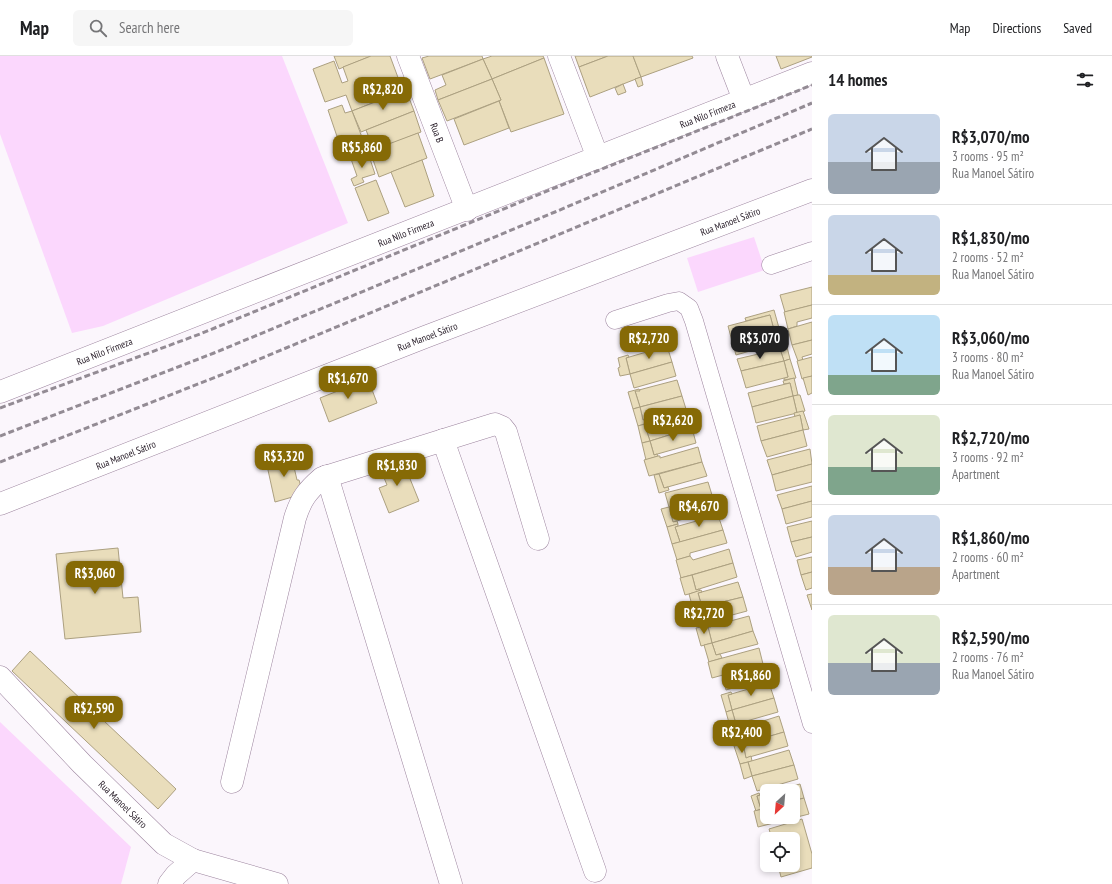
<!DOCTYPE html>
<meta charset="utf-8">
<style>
body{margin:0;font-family:"PT Sans Narrow",sans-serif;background:#f6f6f6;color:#202124;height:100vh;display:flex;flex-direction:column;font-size:15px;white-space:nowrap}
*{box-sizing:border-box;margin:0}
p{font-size:13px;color:#757577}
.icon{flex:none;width:22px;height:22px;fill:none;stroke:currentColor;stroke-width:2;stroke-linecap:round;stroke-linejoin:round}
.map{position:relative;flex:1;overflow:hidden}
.side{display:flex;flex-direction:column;background:#fff;width:300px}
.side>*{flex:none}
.needle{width:26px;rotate:206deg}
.fabs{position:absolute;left:760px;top:728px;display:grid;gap:8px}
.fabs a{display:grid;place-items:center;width:40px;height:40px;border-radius:6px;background:#fff;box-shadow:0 2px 6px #0003;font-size:20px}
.price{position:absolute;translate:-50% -34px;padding:0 9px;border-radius:8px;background:#866a06;color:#fff;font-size:13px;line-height:26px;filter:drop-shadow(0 1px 2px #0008)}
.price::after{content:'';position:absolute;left:50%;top:24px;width:12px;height:9px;margin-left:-6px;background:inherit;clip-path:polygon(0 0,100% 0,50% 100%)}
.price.selected{background:#222;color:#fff}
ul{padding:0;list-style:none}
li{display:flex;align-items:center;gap:12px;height:100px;padding:0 16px}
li+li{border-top:1px solid #e0e0e0}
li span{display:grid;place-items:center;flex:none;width:112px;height:80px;border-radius:6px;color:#555}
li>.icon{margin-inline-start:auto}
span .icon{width:48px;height:48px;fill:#fffc;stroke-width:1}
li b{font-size:17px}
h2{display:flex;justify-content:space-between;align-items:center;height:48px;padding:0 16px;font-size:17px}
header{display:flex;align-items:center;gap:24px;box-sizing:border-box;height:56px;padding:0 20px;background:#fff;border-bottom:1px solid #e0e0e0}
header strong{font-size:19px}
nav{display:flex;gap:22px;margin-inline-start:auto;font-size:14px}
.search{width:280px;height:36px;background:#f6f6f6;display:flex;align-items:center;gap:10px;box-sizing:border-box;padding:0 14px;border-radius:6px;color:#757577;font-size:15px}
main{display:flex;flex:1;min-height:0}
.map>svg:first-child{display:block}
</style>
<header>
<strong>Map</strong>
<div class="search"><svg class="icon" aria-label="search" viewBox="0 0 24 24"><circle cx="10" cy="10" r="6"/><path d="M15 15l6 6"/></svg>Search here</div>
<nav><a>Map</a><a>Directions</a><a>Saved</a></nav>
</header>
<main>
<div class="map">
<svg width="812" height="828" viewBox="0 0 812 828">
<rect width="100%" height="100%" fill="#fbf6fc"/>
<g fill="#fbd7fd">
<polygon points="0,0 282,0 348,167 103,270 72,277 0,78"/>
<polygon points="754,181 765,214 698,236 687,202"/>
<polygon points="0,666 131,791 121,828 0,828"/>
</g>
<g fill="#e9ddbb" stroke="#aca080">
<polygon points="334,0 371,0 339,13"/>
<polygon points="371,0 390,0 403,35 352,55 346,39 325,46 313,13 334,5 342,27 348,25 343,11"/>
<polygon points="429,0 482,0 483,3 430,23 422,2"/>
<polygon points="492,0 543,0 544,2 492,23 483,3"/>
<polygon points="575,0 608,0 579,11"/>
<polygon points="608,0 633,0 641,21 590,41 579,11"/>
<polygon points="633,0 692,0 693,2 641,21"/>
<polygon points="776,0 812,0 812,1 781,13"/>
<polygon points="544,2 564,58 511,76 499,45 501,44 492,23"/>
<polygon points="483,3 492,23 438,44 435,34 446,29 442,19"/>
<polygon points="641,21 643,29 638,31 635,23"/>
<polygon points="492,23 501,44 447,65 438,44"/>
<polygon points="623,28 626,36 618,39 615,32"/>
<polygon points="406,34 414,55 361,76 352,55"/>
<polygon points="499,45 509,72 464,89 454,63"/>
<polygon points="342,49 345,57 352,55 368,97 349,103 348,100 344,101 328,54"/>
<polygon points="414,55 421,76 368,97 362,82 368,79 366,74"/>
<polygon points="418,77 427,102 379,121 370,95"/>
<polygon points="368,97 375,118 362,122 364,126 354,130 351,123 357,120 351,103"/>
<polygon points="422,104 434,140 405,151 391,116"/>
<polygon points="376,124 389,157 368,165 355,132"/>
<polygon points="812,231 812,249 785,256 780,239"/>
<polygon points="812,249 812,262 797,266 797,270 788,273 784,256"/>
<polygon points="774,254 779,272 774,274 770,259 746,265 745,262"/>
<polygon points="770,259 774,274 732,285 728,270"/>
<polygon points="812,266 812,284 792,289 788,273"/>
<polygon points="781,272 786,287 773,291 773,289 778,287 774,274"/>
<polygon points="774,274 778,287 736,299 732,285"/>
<polygon points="812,284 812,298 802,301 803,304 798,305 792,289"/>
<polygon points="786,287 790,303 784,305 780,293 774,295 773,291"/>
<polygon points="667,290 672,306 630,318 626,302"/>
<polygon points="780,293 784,305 741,315 737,303"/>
<polygon points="628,299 629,301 626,302 630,318 620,320 618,312 620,311 618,302"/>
<polygon points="812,301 812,320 802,323 797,305"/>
<polygon points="790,303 796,322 784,324 784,322 788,321 784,305"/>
<polygon points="784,305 788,321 746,332 741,315"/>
<polygon points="672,306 676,320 634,332 630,318"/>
<polygon points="812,320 812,337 808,339 803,322"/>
<polygon points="794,322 798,339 793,340 790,327 784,328 783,325"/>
<polygon points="368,323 377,347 329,366 320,342"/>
<polygon points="677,324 682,340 640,351 635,335"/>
<polygon points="790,327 793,340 752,351 748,337"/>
<polygon points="639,333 640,335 635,335 640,351 633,353 628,336"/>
<polygon points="798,339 800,339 805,355 797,357 793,340"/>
<polygon points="682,340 686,353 643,364 640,351"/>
<polygon points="793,340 797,357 756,367 752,351"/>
<polygon points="640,351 643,364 648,363 648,367 638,370 633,353"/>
<polygon points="803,355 809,373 803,374 800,359 795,361 794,357"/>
<polygon points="687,357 692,372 650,385 645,370"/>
<polygon points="800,359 803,374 761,385 757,370"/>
<polygon points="648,367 650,369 645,370 650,385 642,387 638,370"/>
<polygon points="692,372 696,387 654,399 650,385"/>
<polygon points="803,374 807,390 767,401 761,385"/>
<polygon points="650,385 654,399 657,398 658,400 646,404 642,387"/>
<polygon points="698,391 702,406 649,420 644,404 658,400 660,400 660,402"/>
<polygon points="810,393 812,408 772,419 767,404"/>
<polygon points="291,398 297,424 299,424 303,438 275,446 266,405"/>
<polygon points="402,403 419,445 389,457 379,432 387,429 380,412"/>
<polygon points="702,406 707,420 664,432 659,418"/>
<polygon points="812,408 812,426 776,435 772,419"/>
<polygon points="659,418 664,432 668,431 669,434 659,437 654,419"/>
<polygon points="708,426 712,439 669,451 665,437"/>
<polygon points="812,430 812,445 782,453 777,439"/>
<polygon points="712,439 716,454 673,466 669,451"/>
<polygon points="812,445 812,461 786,468 782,453"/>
<polygon points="669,451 673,466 677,465 678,468 667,471 661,453"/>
<polygon points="718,459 723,474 680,486 675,471"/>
<polygon points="812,465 812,481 791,486 787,471"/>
<polygon points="678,468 678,470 675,471 680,486 672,488 667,471"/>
<polygon points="723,474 727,487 690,497 690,500 677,504 672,488"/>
<polygon points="812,481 812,496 796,501 791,486"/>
<polygon points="118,492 123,542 138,541 141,576 65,583 56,498"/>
<polygon points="729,493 733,507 681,522 676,504 690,500 693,504"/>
<polygon points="812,501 812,516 801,519 797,504"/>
<polygon points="733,507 737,521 696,534 692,519"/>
<polygon points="812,516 812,532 806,534 801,519"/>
<polygon points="692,519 696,534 699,533 700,535 685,539 680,522"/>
<polygon points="738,526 743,541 702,551 698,537"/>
<polygon points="701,534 702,536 698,537 702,551 693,553 689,538"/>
<polygon points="812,538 812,554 807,539"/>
<polygon points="743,541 747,555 706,566 702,551"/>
<polygon points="702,551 706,566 709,566 710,569 699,572 693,553"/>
<polygon points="749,560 753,575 712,587 708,571"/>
<polygon points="710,569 711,571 708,571 712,587 701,590 696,572"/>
<polygon points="753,575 758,588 716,599 712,587"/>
<polygon points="712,587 716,599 720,598 722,602 709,606 704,589"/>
<polygon points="759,592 763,608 712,622 708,606"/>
<polygon points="30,595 176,733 158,753 12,615"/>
<polygon points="763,608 768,622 726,634 722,619"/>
<polygon points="769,627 774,642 732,654 728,639"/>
<polygon points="731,636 732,638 728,639 732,654 726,656 721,639"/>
<polygon points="774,642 778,656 736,668 732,654"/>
<polygon points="732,654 736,668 740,667 742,671 731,674 726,656"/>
<polygon points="779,660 784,676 743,688 738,673"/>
<polygon points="738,673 743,688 736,689 731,674"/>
<polygon points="784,676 788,690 746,702 743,688"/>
<polygon points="743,688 746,702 751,700 752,705 740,708 734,690"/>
<polygon points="789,694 794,709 752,720 748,706"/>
<polygon points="748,706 752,720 744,723 740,708"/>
<polygon points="794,709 798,723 757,735 752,720"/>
<polygon points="800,728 804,742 793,745 793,735 774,735"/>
<polygon points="759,737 760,739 757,740 761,753 756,755 751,740"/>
<polygon points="767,737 767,752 761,753 757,740"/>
<polygon points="804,742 809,758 758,771 754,755 767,752 767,761 793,761 793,745"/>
<polygon points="802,763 812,798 812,812 781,821 778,809 793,809 793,783 772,783 769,773"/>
</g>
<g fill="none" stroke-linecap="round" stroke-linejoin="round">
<defs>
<g id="service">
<polyline points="771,209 812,195"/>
<polyline points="615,264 668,247 679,245 689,252 694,265 812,668"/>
</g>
<g id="minor">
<path id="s1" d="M408 0 467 154"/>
<polyline points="559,0 598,102"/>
<polyline points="727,0 744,44"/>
<path id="s2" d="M0 336 812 17"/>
<polyline points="443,384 595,815"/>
<polyline points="327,420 451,828"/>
<path id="s3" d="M0 448 425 281 812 134"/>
<path id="s4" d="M0 621 82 708 164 788 193 804 277 828"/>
<path d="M232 726 295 462C301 443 307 435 322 422L495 368 502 371 506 376 538 483"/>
<polyline points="169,828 176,819 193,804"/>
</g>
</defs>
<use href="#service" stroke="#9c849e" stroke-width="19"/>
<use href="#minor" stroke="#9c849e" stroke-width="23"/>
<use href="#service" stroke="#fff" stroke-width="18"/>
<use href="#minor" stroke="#fff" stroke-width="22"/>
<g stroke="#938b94" stroke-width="3" stroke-dasharray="6 3" stroke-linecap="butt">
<polyline points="0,352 200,278 552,133 812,29"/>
<polyline points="0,380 214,297 555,156 812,47"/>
<polyline points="0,406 226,317 812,73"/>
</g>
</g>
<g text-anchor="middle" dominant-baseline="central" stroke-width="3.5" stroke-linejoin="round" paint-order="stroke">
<g font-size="10" fill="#2c222d" stroke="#fff">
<text stroke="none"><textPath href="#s2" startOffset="760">Rua Nilo Firmeza</textPath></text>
<text stroke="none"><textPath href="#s1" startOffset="82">Rua B</textPath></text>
<text stroke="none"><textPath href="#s3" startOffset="783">Rua Manoel Sátiro</textPath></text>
<text stroke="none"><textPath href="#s2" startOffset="436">Rua Nilo Firmeza</textPath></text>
<text stroke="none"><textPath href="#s3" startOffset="459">Rua Manoel Sátiro</textPath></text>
<text stroke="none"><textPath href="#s2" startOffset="112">Rua Nilo Firmeza</textPath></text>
<text stroke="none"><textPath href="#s3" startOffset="135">Rua Manoel Sátiro</textPath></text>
<text stroke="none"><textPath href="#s4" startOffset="177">Rua Manoel Sátiro</textPath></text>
</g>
</g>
</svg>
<div class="fabs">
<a><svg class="needle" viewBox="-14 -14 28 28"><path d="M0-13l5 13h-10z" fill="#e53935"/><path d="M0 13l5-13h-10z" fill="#757577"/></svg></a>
<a><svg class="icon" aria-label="locate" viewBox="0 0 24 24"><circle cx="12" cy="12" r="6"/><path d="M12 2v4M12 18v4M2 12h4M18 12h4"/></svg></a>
</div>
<b class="price" style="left:383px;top:55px">R$2,820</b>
<b class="price" style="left:362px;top:113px">R$5,860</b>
<b class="price" style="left:649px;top:304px">R$2,720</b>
<b class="price selected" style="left:760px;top:304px">R$3,070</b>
<b class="price" style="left:348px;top:344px">R$1,670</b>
<b class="price" style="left:673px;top:386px">R$2,620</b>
<b class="price" style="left:284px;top:422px">R$3,320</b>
<b class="price" style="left:397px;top:431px">R$1,830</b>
<b class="price" style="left:699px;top:472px">R$4,670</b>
<b class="price" style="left:95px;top:539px">R$3,060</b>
<b class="price" style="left:704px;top:579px">R$2,720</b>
<b class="price" style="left:751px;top:641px">R$1,860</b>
<b class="price" style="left:94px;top:674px">R$2,590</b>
<b class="price" style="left:742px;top:698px">R$2,400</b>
</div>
<section class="side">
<h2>14 homes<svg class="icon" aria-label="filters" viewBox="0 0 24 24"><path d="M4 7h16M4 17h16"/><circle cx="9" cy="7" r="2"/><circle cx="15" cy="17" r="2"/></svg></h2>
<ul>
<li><span style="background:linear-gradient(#c9d6e8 60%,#9aa5b1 0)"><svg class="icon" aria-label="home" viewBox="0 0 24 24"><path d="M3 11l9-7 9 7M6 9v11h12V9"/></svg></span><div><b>R$3,070/mo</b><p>3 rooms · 95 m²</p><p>Rua Manoel Sátiro</p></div></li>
<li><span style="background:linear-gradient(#c9d6e8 75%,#c2b280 0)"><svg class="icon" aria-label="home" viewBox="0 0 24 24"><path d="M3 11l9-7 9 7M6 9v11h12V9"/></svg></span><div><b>R$1,830/mo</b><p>2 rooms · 52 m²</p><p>Rua Manoel Sátiro</p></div></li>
<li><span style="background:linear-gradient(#bfe0f5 75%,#7fa58c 0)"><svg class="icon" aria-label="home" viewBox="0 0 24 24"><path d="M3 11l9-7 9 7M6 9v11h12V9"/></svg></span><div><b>R$3,060/mo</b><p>3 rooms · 80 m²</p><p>Rua Manoel Sátiro</p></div></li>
<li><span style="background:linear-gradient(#dfe7d0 65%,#7fa58c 0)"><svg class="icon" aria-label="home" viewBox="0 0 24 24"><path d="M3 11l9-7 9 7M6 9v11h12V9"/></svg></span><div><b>R$2,720/mo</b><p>3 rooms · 92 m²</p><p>Apartment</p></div></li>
<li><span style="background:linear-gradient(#c9d6e8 65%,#b9a48a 0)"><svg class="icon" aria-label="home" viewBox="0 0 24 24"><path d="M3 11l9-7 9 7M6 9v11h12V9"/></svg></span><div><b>R$1,860/mo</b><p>2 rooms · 60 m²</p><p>Apartment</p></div></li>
<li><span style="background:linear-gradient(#dfe7d0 60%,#9aa5b1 0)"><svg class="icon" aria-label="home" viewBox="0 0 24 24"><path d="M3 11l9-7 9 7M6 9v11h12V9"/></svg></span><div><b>R$2,590/mo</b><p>2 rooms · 76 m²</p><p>Rua Manoel Sátiro</p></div></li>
</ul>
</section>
</main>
